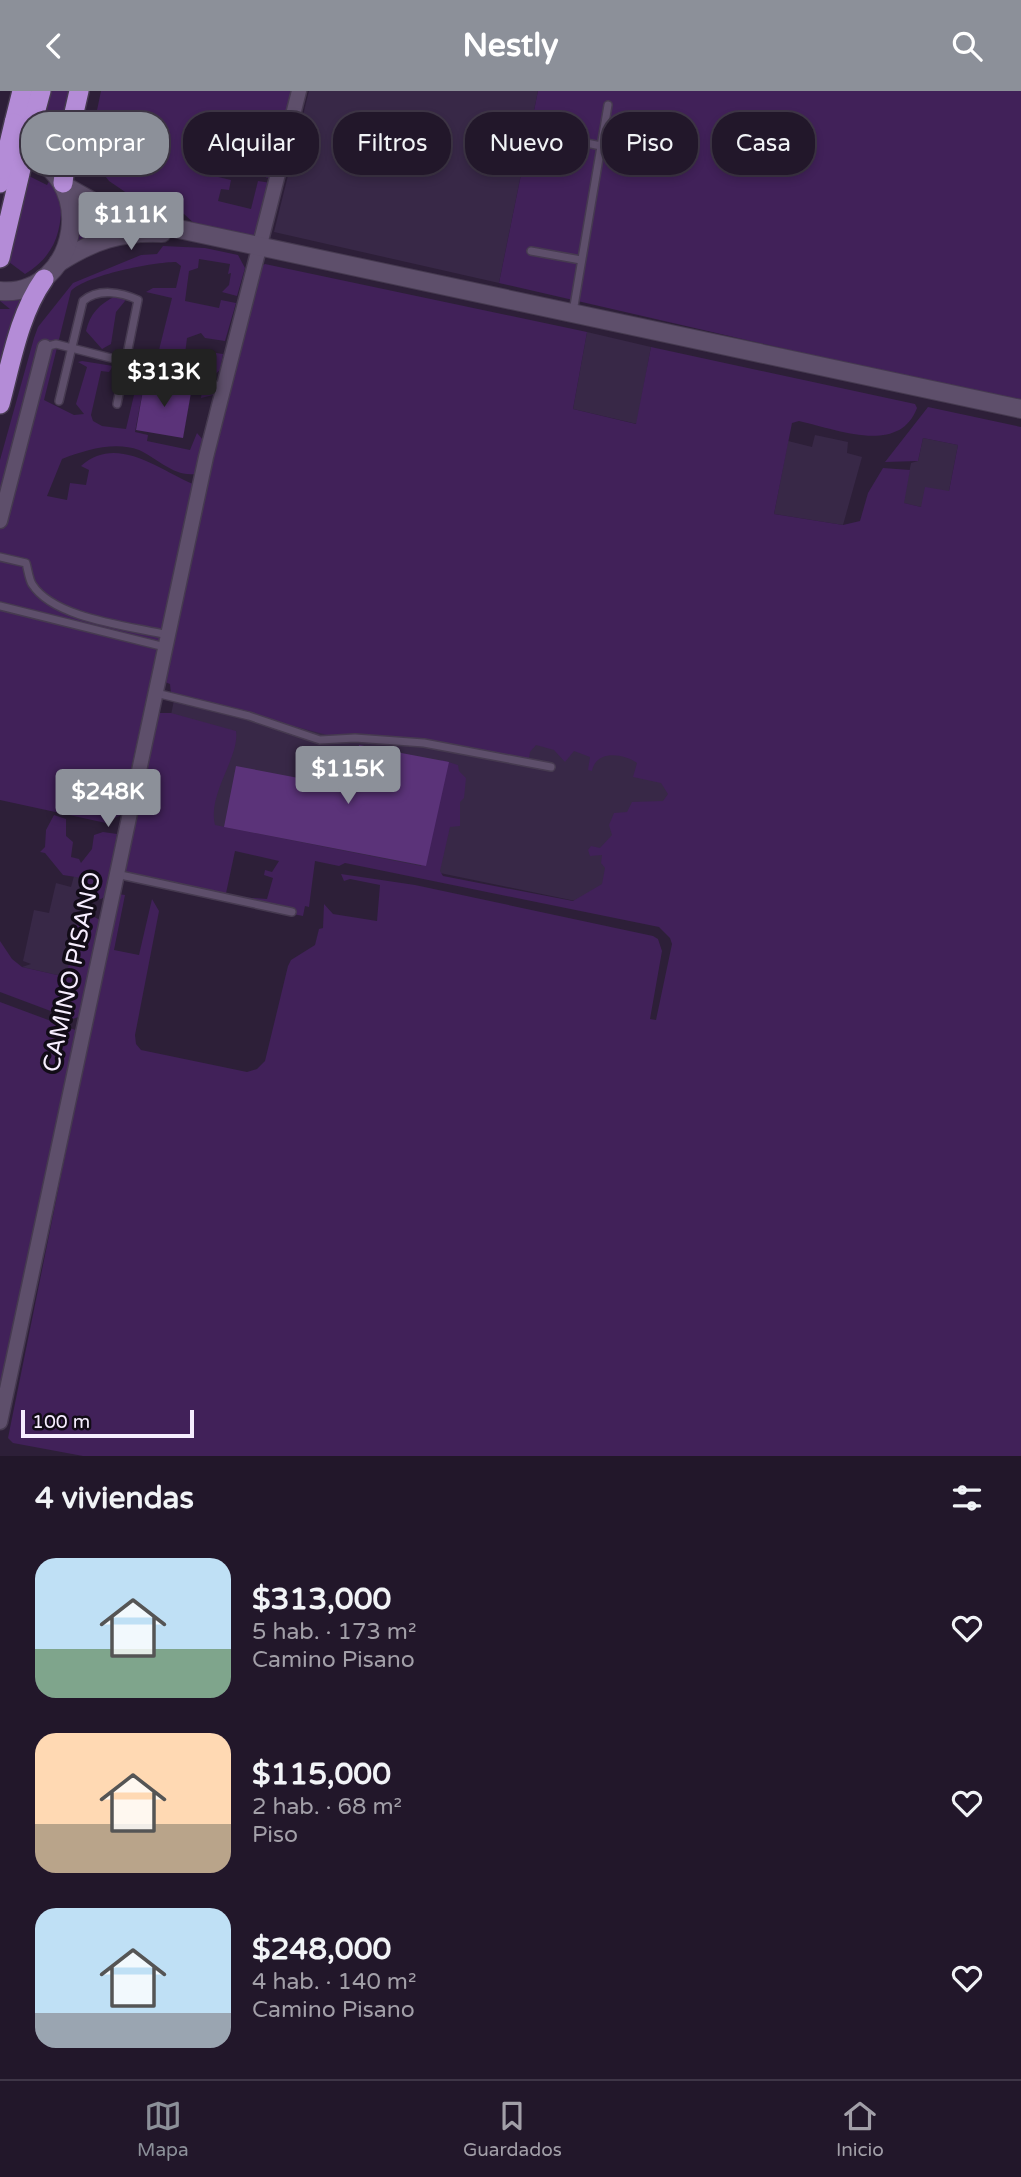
<!DOCTYPE html>
<html lang="es">
<meta charset="utf-8">
<style>
body{margin:0;font-family:"Varela Round",sans-serif;background:#2a2032;color:#f1f3f6;height:100vh;display:flex;flex-direction:column;font-size:26px;white-space:nowrap}
*{box-sizing:border-box;margin:0}
p{font-size:23px;color:#a29fa8}
.icon{flex:none;width:38px;height:38px;fill:none;stroke:currentColor;stroke-width:2;stroke-linecap:round;stroke-linejoin:round}
.map{position:relative;height:1365px;overflow:hidden}
.details{display:flex;flex-direction:column;background:#22172a;flex:1}
.details>*{flex:none}
.hud{position:absolute;left:21px;top:21px;width:980px;height:63px;display:flex;gap:14px}
.scale{position:absolute;left:21px;bottom:18px;width:173px;box-sizing:border-box;padding-left:7px;border:4px solid #f6edfe;border-top:0;font-size:19px;line-height:24px;white-space:nowrap;color:#f6edfe;-webkit-text-stroke:5px #120c17;paint-order:stroke}
.price{position:absolute;translate:-50% -60px;padding:0 16px;border-radius:7px;background:#8c9099;color:#fff;font-size:23px;line-height:46px;filter:drop-shadow(0 2px 4px #0008)}
.price::after{content:'';position:absolute;left:50%;top:42px;width:21px;height:16px;margin-left:-10px;background:inherit;clip-path:polygon(0 0,100% 0,50% 100%)}
.price.current{background:#222;color:#fff}
ul{padding:0;list-style:none}
li{display:flex;align-items:center;gap:21px;height:175px;padding:0 35px}
li span{display:grid;place-items:center;flex:none;width:196px;height:140px;border-radius:21px;color:#555}
li>.icon{margin-inline-start:auto}
span .icon{width:84px;height:84px;fill:#fffc;stroke-width:1}
li b{font-size:30px}
h2{display:flex;justify-content:space-between;align-items:center;height:84px;padding:0 35px;font-size:30px}
.tag{padding:0 24px;border-radius:28px;background:#22172a;box-shadow:0 4px 10px #0003,0 0 0 2px #3f3647;font-size:24px;line-height:63px}
.tag.current{background:#8c9099;color:#fff}
header{display:flex;justify-content:space-between;align-items:center;height:91px;padding:0 35px;background:#8c9099;color:#fff;font-size:32px;font-weight:700}
.menu{display:flex;justify-content:space-around;align-items:center;height:98px;border-top:2px solid #3f3647;background:#22172a;font-size:19px;color:#a29fa8}
.menu a{display:grid;justify-items:center;gap:4px}
.menu .current{color:#8c9099}
.map>svg:first-child{display:block}
</style>
<header><svg class="icon" aria-label="back" viewBox="0 0 24 24"><path d="M15 5l-7 7 7 7"/></svg>Nestly<svg class="icon" aria-label="search" viewBox="0 0 24 24"><circle cx="10" cy="10" r="6"/><path d="M15 15l6 6"/></svg></header>
<div class="map">
<svg width="1021" height="1365" viewBox="0 0 1021 1365">
<rect width="100%" height="100%" fill="#2d1f38"/>
<g fill="#382847">
<polygon points="309,0 538,0 499,192 274,141"/>
<polygon points="587,241 651,256 637,333 573,318"/>
<polygon points="815,344 848,351 847,362 862,366 843,434 774,423 788,350 812,356"/>
<polygon points="923,347 958,354 949,400 921,416 903,412 911,372 918,370"/>
<polygon points="184,560 706,668 672,830 199,732 163,663"/>
<polygon points="74,785 88,788 66,886 22,876 31,873 23,870 34,819 49,822 56,792 71,796"/>
</g>
<g fill="#412159">
<polygon points="49,0 74,0 59,71 45,60 52,49 40,40"/>
<polygon points="101,0 296,0 275,83 267,87 262,82 271,42 232,33 233,25 220,22 217,36 221,38 210,84 231,89 229,99 221,98 218,110 251,118 258,90 271,92 256,145 196,134 184,123 137,109 109,90 96,73 91,48"/>
<polygon points="538,0 1021,0 1021,312 499,192"/>
<path d="M29 85 47 94 50 88 61 99C63 135 58 163 25 183L9 171 8 167Z"/>
<polygon points="79,109 131,133 131,136 104,140 71,155"/>
<path d="M163 155 205 157 238 164 245 177 237 205 222 201 229 194 231 182 228 183 230 173 199 168 198 177 189 180 185 210 219 217 221 209 236 212 225 250 205 247 201 242 187 247 185 263 208 268 209 261 223 263 220 279 213 285H201L203 274 187 270 180 281 177 279 179 264 159 259 172 207 146 201 153 197H176L181 175 176 171C154 171 86 184 71 200L44 309 74 324 84 323 76 313 87 276 78 271 82 270 113 275 109 281 101 280 91 324 93 330 102 335 126 338 138 287 137 282 140 280 214 300 213 304 201 307 202 300 145 288 135 341 148 344 147 350 190 359 197 342 203 349 195 383C174 386 157 367 139 359 115 350 85 359 62 368L47 405 67 409 70 392 86 394 89 379 81 375C116 343 158 378 193 393L121 724 106 732 0 709V369L34 247 38 236 73 192 141 164 157 163Z"/>
<path d="M265 173 587 241 573 318 636 333 651 256 915 313 917 317C899 365 836 338 799 330L792 332 774 423 843 434 860 430 868 402 883 377 910 379 904 412 921 416 925 396 949 400 958 354 923 347 918 370 885 371 928 316 1021 336V1365H83L13 1352 8 1347 118 803 125 804 114 859 139 864 152 808 159 820 135 944 136 953 141 959 247 981 257 978 265 970 288 875 291 869 315 854 319 838 323 837 324 813 333 823 377 830 380 794 350 788 344 790 341 783 415 794 653 845 658 848 662 860 650 928 656 929 672 853 670 847 659 836 345 772 339 775 315 770 309 816 305 815 303 825 237 812 238 806 267 808 273 787 264 784 265 779 272 781 279 770 235 760 225 807 124 783 157 622H171L236 640C240 666 207 703 215 734L421 775 422 768 426 767 442 669 458 674 459 680 466 687 464 707 460 711V735L450 736 440 780 443 785 573 810 602 793 605 777 601 772 602 764 590 765 588 759 591 755 600 757 612 744 609 734 614 722 627 721 632 711 663 710 668 703 661 692 633 686 637 672C623 662 596 659 592 680L588 679 590 666 574 660 565 671 554 659 536 654 530 661 529 668 519 674 356 642 331 645 171 603 170 593 165 591 215 353 261 175Z"/>
<path d="M116 205 124 206 125 210 116 221 111 253 102 258 86 240C90 223 99 213 116 205Z"/>
<polygon points="25,208 0,296 0,218 10,218 0,210"/>
<polygon points="54,724 66,728 66,745 73,751 71,766 79,768 81,772 92,758 94,744 103,741 117,743 106,805 101,808 86,804 88,788 63,784 45,762 40,761 45,756 46,739"/>
<polygon points="85,821 100,829 82,925 72,928 0,901 0,850 12,868 22,876 66,886 79,823"/>
<polygon points="0,911 78,940 0,1311"/>
</g>
<g fill="#5b3379">
<polygon points="145,288 192,296 183,347 136,339"/>
<polygon points="359,654 449,671 426,775 224,736 236,675 351,697"/>
</g>
<g fill="none" stroke-linecap="round" stroke-linejoin="round">
<defs>
<g id="service">
<polyline points="552,45 601,55"/>
<polyline points="531,160 581,169"/>
<polyline points="573,221 608,14"/>
<polyline points="45,256 56,253 224,296"/>
<path d="M59 310 83 210C98 197 121 201 138 209L117 313"/>
<path d="M0 466 26 472C28 479 29 488 32 493 54 528 130 535 168 544"/>
<polyline points="0,515 165,556"/>
<polyline points="156,602 249,625 320,649 355,647 424,652 551,676"/>
<polyline points="116,783 292,821"/>
</g>
<g id="minor">
<polyline points="0,430 45,256"/>
<polyline points="0,1331 206,366 299,0"/>
</g>
<g id="tertiary">
<polyline points="65,95 97,113 146,131 1021,318"/>
<path d="M58 172C92 150 121 140 162 142"/>
<path d="M0 200C79 207 104 79 13 59"/>
</g>
<g id="trunk">
<polyline points="14,32 22,0"/>
<polyline points="31,37 41,0"/>
<polyline points="0,92 3,78"/>
<polyline points="63,92 68,48 79,0"/>
<polyline points="0,167 20,82"/>
<path d="M0 313C11 272 19 223 44 188"/>
</g>
</defs>
<use href="#service" stroke="#463a50" stroke-width="10"/>
<use href="#minor" stroke="#463a50" stroke-width="17"/>
<use href="#tertiary" stroke="#463a50" stroke-width="20"/>
<use href="#trunk" stroke="#463a50" stroke-width="22"/>
<use href="#service" stroke="#5e4f6b" stroke-width="7"/>
<use href="#minor" stroke="#5e4f6b" stroke-width="14"/>
<use href="#tertiary" stroke="#5e4f6b" stroke-width="18"/>
<use href="#trunk" stroke="#b48cd7" stroke-width="19"/>
<defs>
<g id="trunk-bridge">
<polyline points="3,78 14,32"/>
<polyline points="20,82 31,37"/>
</g>
</defs>
<use href="#trunk-bridge" stroke="#463a50" stroke-width="22" stroke-linecap="butt"/>
<use href="#trunk-bridge" stroke="#b48cd7" stroke-width="19"/>
</g>
<g text-anchor="middle" dominant-baseline="central" stroke-width="7" stroke-linejoin="round" paint-order="stroke">
<g font-size="24" fill="#f6edfe" stroke="#120c17">
<text transform="translate(72 881) rotate(-78)">CAMINO PISANO</text>
</g>
</g>
</svg>
<div class="scale">100 m</div>
<b class="price" style="left:131px;top:161px">$111K</b>
<b class="price current" style="left:164px;top:318px">$313K</b>
<b class="price" style="left:348px;top:715px">$115K</b>
<b class="price" style="left:108px;top:738px">$248K</b>
<div class="hud">
<a class="tag current">Comprar</a>
<a class="tag">Alquilar</a>
<a class="tag">Filtros</a>
<a class="tag">Nuevo</a>
<a class="tag">Piso</a>
<a class="tag">Casa</a>
</div>
</div>
<section class="details">
<h2>4 viviendas<svg class="icon" aria-label="filters" viewBox="0 0 24 24"><path d="M4 7h16M4 17h16"/><circle cx="9" cy="7" r="2"/><circle cx="15" cy="17" r="2"/></svg></h2>
<ul>
<li><span style="background:linear-gradient(#bfe0f5 65%,#7fa58c 0)"><svg class="icon" aria-label="home" viewBox="0 0 24 24"><path d="M3 11l9-7 9 7M6 9v11h12V9"/></svg></span><div><b>$313,000</b><p>5 hab. · 173 m²</p><p>Camino Pisano</p></div><svg class="icon" aria-label="heart" viewBox="0 0 24 24"><path d="M12 20l-8-8c-3-5 5-10 8-4 3-6 11-1 8 4z"/></svg></li>
<li><span style="background:linear-gradient(#ffd9b3 65%,#b9a48a 0)"><svg class="icon" aria-label="home" viewBox="0 0 24 24"><path d="M3 11l9-7 9 7M6 9v11h12V9"/></svg></span><div><b>$115,000</b><p>2 hab. · 68 m²</p><p>Piso</p></div><svg class="icon" aria-label="heart" viewBox="0 0 24 24"><path d="M12 20l-8-8c-3-5 5-10 8-4 3-6 11-1 8 4z"/></svg></li>
<li><span style="background:linear-gradient(#bfe0f5 75%,#9aa5b1 0)"><svg class="icon" aria-label="home" viewBox="0 0 24 24"><path d="M3 11l9-7 9 7M6 9v11h12V9"/></svg></span><div><b>$248,000</b><p>4 hab. · 140 m²</p><p>Camino Pisano</p></div><svg class="icon" aria-label="heart" viewBox="0 0 24 24"><path d="M12 20l-8-8c-3-5 5-10 8-4 3-6 11-1 8 4z"/></svg></li>
</ul>
</section>
<nav class="menu">
<a class="current"><svg class="icon" aria-label="map" viewBox="0 0 24 24"><path d="M3 6l6-2 6 2 6-2v14l-6 2-6-2-6 2zM9 4v14M15 6v14"/></svg>Mapa</a>
<a><svg class="icon" aria-label="saved" viewBox="0 0 24 24"><path d="M7 4h10v16l-5-4-5 4z"/></svg>Guardados</a>
<a><svg class="icon" aria-label="home" viewBox="0 0 24 24"><path d="M3 11l9-7 9 7M6 9v11h12V9"/></svg>Inicio</a>
</nav>
